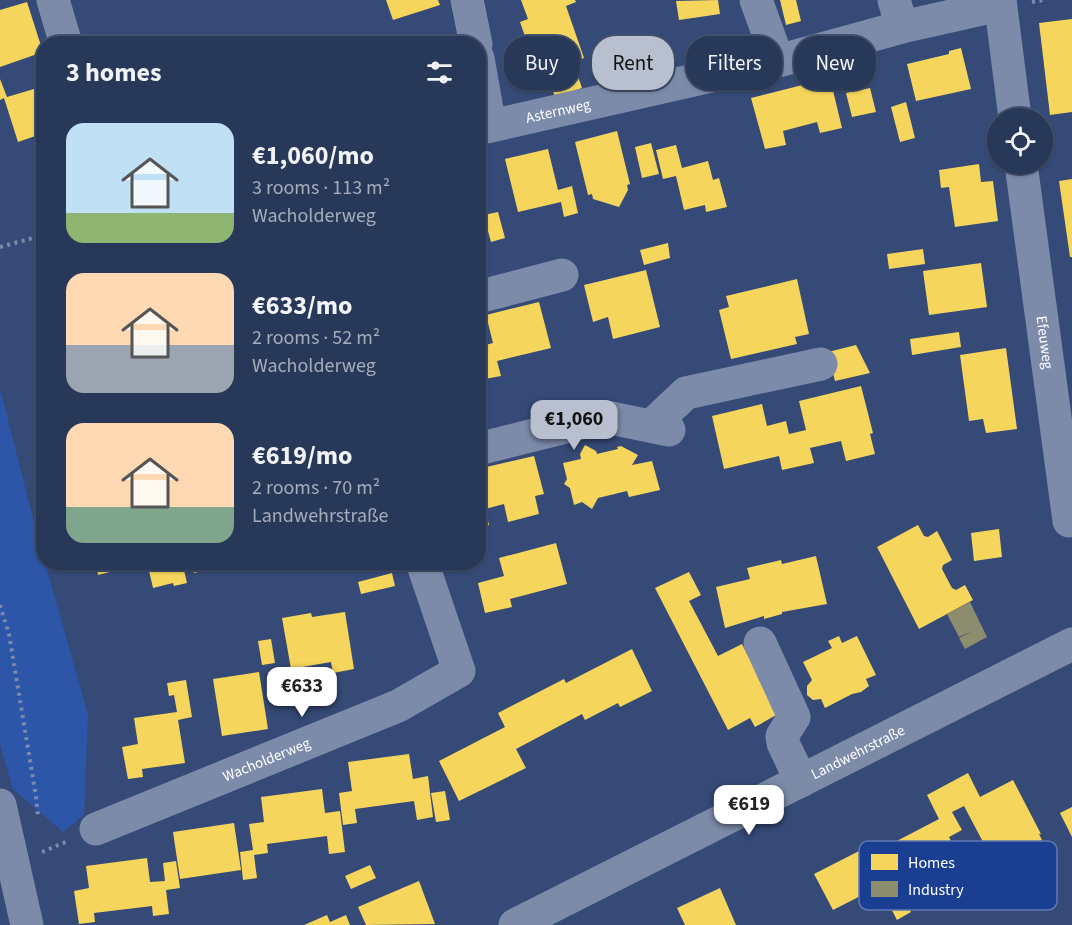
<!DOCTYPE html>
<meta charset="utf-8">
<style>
body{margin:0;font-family:"Source Sans 3",sans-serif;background:#303f5f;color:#f1f3f6;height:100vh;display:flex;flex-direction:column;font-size:22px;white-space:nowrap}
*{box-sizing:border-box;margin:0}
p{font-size:20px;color:#a5acba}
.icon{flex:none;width:33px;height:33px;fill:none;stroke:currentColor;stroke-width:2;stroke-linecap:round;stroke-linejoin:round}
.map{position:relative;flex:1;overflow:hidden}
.drawer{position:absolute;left:36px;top:36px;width:450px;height:534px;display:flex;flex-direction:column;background:#283859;border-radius:24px;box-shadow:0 2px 4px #0004,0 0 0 2px #44526f}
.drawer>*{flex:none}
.guide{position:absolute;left:504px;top:36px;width:477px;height:54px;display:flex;gap:12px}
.fabs{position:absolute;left:987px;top:108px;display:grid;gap:12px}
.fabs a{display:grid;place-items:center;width:66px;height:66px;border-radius:50%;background:#283859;box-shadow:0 2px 4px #0004,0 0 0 2px #44526f;font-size:30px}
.price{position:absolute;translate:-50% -51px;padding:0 14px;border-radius:12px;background:#fff;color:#222;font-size:20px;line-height:39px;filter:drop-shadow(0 2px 3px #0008)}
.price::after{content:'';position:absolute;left:50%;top:36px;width:18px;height:14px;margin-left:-9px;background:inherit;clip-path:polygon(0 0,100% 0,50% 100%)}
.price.selected{background:#b8c0cf;color:#111}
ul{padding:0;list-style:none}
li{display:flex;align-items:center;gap:18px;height:150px;padding:0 30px}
li span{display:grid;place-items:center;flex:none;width:168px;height:120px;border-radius:18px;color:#555}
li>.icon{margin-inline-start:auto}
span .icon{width:72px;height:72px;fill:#fffc;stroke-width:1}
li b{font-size:26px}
h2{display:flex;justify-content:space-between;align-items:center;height:72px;padding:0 30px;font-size:26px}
.tag{padding:0 21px;border-radius:24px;background:#283859;box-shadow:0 2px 4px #0004,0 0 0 2px #44526f;font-size:21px;line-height:54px}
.tag.selected{background:#b8c0cf;color:#111}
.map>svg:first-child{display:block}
</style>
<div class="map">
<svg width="1072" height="925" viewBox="0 0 1072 925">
<rect width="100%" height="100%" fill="#354a77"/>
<polygon fill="#2d56a9" points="0,388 44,562 45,563 88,715 84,815 63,832 13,789 0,744"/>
<g fill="#f6d55c">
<polygon points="386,0 438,0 440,5 393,20"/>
<polygon points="521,0 575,0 576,2 566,6 584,58 573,62 582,88 555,97 546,71 538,73 520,22 528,19"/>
<polygon points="718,0 720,14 679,20 676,1"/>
<polygon points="780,0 796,0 801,21 786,25"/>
<polygon points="27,2 43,52 0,67 0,10"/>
<polygon points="1072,19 1072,112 1050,115 1039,23"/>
<polygon points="961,48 971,89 916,101 907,64 949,54 949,51"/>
<polygon points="830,78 842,128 820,133 817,122 783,131 786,145 765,149 751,98"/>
<polygon points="0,79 7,97 44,86 44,133 18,142 4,98 0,100"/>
<polygon points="870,88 876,112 852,117 846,93"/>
<polygon points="906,102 915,138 900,142 891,107"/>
<polygon points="617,131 630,184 627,185 628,190 619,207 593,199 592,194 588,195 575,142"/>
<polygon points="651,143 659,174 642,178 635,147"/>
<polygon points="676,145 682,168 708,161 713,180 719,178 727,207 706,212 705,205 684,210 676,176 663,179 656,150"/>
<polygon points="548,149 558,190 572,186 578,213 564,217 561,202 518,212 505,159"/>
<polygon points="979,164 981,182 993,181 998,221 955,227 949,187 941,188 939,170"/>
<polygon points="1072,179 1072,257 1070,257 1059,181"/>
<polygon points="478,196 484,215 498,212 505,238 491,242 486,224 478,226"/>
<polygon points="668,243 670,258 644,265 640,250"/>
<polygon points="923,249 925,264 889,269 887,254"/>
<polygon points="981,263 987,307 929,315 923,271"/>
<polygon points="44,269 44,299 43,299 36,271"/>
<polygon points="646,270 660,327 613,339 608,317 593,322 584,285"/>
<polygon points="797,279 809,334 795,337 797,344 731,359 719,310 729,307 726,296"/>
<polygon points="539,302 551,348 497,361 501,376 485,379 483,373 478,374 478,347 493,343 486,315"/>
<polygon points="959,332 961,347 912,355 910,339"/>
<polygon points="856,345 870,373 835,381 828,352"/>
<polygon points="1006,348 1017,429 986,433 983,419 969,421 960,355"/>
<polygon points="861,386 873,433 870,434 875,454 846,461 841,441 810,448 814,463 782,470 779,456 724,469 712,416 762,404 767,426 786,421 789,434 806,430 799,401"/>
<polygon points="585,445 596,451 597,454 618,449 617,447 621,446 638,455 632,465 652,461 660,490 629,497 627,491 598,498 592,509 582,502 574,505 570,488 564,484 567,479 563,463 581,459 580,454"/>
<polygon points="534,456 544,494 535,496 539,514 508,522 504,504 485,509 489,525 478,527 478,495 482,494 484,500 478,469"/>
<polygon points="918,525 924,536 928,537 937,531 952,560 943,565 942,569 952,588 956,590 965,585 973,600 919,629 877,547"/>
<polygon points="999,529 1002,557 974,561 971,533"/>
<polygon points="556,543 567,584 510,599 512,607 485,613 478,583 504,576 499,558"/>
<polygon points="816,556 827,604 782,612 782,614 764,619 764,616 725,628 716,587 750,579 747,568 781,560 782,564"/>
<polygon points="96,562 146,562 146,563 98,575"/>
<polygon points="147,562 182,562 187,583 174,586 173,583 153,588"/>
<polygon points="191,562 232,562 232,563 194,573"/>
<polygon points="689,572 701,595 689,601 718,656 742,644 778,714 755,727 750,718 728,730 655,588"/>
<polygon points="392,573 395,586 361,594 358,582"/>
<polygon points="345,612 354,669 333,673 331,662 291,669 282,618 311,613 312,617"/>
<polygon points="839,636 842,643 857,636 876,675 866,679 869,686 861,692 852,694 825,708 821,699 813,700 807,695 807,686 812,680 803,662 832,648 828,641"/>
<polygon points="271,639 275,663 262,665 258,641"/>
<polygon points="632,649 652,691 620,707 618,703 585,720 582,714 516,749 526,768 459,801 439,761 505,727 498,713 564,679 566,683"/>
<polygon points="259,672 268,729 222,736 213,679"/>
<polygon points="186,680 192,717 178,720 185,763 142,769 143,777 128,779 122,747 138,744 134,718 177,712 174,695 169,696 167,683"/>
<polygon points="409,754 413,779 428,776 433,817 417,820 414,801 355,809 357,823 343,825 339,793 352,791 348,762"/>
<polygon points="968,773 980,797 1013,780 1041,834 1039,834 1042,840 1011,856 1009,850 992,859 964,806 952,812 962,830 949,837 967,873 946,883 943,877 916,891 891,844 939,819 927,795"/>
<polygon points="322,789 325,813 340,811 345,852 329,854 327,836 267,844 268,853 254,855 257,878 243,880 240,852 253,850 249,824 264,822 261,797"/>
<polygon points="445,791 450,820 436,822 431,793"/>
<polygon points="1072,807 1072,837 1060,813"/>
<polygon points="234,823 241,870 180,879 173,832"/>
<polygon points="863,849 869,861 882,855 911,912 897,920 882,891 884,890 882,885 833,910 814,874"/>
<polygon points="147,858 150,882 165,881 163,863 176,861 180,888 166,890 169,914 153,916 152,906 94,913 95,922 79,924 74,891 89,888 86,866"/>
<polygon points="370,865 376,878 351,889 345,876"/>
<polygon points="419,881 435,924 366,925 358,907"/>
<polygon points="720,888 736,925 685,925 677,908"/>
<polygon points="327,915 330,922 346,915 350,925 304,925"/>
</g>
<polygon fill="#8c8c6e" points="970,602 987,637 965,649 959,638 972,631 959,637 947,614"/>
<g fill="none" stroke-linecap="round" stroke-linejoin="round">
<g stroke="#7d8baa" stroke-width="4" stroke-dasharray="3 4.5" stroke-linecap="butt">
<polyline points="1032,2 1043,0"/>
<polyline points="0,247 44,235"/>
<polyline points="0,605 9,634 36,797 38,816"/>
<polyline points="42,852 68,841"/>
</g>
<g stroke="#7d8baa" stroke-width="33">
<polyline points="53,0 66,44"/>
<polyline points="467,0 476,44"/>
<polyline points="756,0 778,61"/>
<polyline points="894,0 902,27"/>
<polyline points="1000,0 1015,118"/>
<polyline points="478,58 490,126"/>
<path id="s1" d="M478 129 778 61 902 27 1000 5"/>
<path id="s2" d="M1021 164 1069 521"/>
<polyline points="478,297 562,275"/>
<polyline points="651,426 686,393 821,364"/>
<polyline points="478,449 606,417 669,430"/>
<polyline points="760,643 794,717 782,736 783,743 801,781"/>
<polyline points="0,805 27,925"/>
<path id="s3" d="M96 829 398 706 459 671 422 562"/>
</g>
<path stroke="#7c8ba8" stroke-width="33" id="s4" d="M515 925 1072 644"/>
</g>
<g text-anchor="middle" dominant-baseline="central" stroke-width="6" stroke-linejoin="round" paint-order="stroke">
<g font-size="15" fill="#fff" stroke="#1a3f92">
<text stroke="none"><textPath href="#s1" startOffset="82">Asternweg</textPath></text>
<text stroke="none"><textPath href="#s2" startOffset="180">Efeuweg</textPath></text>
<text stroke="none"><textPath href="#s4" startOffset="384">Landwehrstraße</textPath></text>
<text stroke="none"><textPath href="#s3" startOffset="184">Wacholderweg</textPath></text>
</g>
</g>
<rect x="859" y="841" width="198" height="69" rx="9" fill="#1a3f92" stroke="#5f79b3" stroke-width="1.5"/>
<rect x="871" y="854" width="27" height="16" fill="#f6d55c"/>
<rect x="871" y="881" width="27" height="16" fill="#8c8c6e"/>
<g font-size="16" fill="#fff">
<text x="908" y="868">Homes</text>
<text x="908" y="895">Industry</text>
</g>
</svg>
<div class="fabs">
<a><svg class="icon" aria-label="locate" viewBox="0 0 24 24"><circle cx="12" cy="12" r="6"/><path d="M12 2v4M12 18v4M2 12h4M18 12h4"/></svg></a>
</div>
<b class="price selected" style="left:574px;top:451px">€1,060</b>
<b class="price" style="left:302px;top:718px">€633</b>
<b class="price" style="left:749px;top:836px">€619</b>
<div class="guide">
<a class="tag">Buy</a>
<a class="tag selected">Rent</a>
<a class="tag">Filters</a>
<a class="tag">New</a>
</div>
<section class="drawer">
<h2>3 homes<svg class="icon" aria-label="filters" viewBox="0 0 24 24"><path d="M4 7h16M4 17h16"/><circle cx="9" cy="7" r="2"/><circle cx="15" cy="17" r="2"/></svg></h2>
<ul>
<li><span style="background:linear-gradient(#bfe0f5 75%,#8fb573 0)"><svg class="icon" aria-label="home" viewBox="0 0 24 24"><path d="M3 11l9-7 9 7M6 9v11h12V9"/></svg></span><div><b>€1,060/mo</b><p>3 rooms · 113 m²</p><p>Wacholderweg</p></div></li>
<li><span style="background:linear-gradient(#ffd9b3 60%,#9aa5b1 0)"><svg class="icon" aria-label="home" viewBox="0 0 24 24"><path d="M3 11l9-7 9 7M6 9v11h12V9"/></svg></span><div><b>€633/mo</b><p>2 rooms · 52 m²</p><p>Wacholderweg</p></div></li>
<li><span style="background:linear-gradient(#ffd9b3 70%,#7fa58c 0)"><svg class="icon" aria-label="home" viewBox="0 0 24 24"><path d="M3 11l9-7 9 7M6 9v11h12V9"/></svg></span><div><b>€619/mo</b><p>2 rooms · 70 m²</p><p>Landwehrstraße</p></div></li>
</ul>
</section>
</div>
